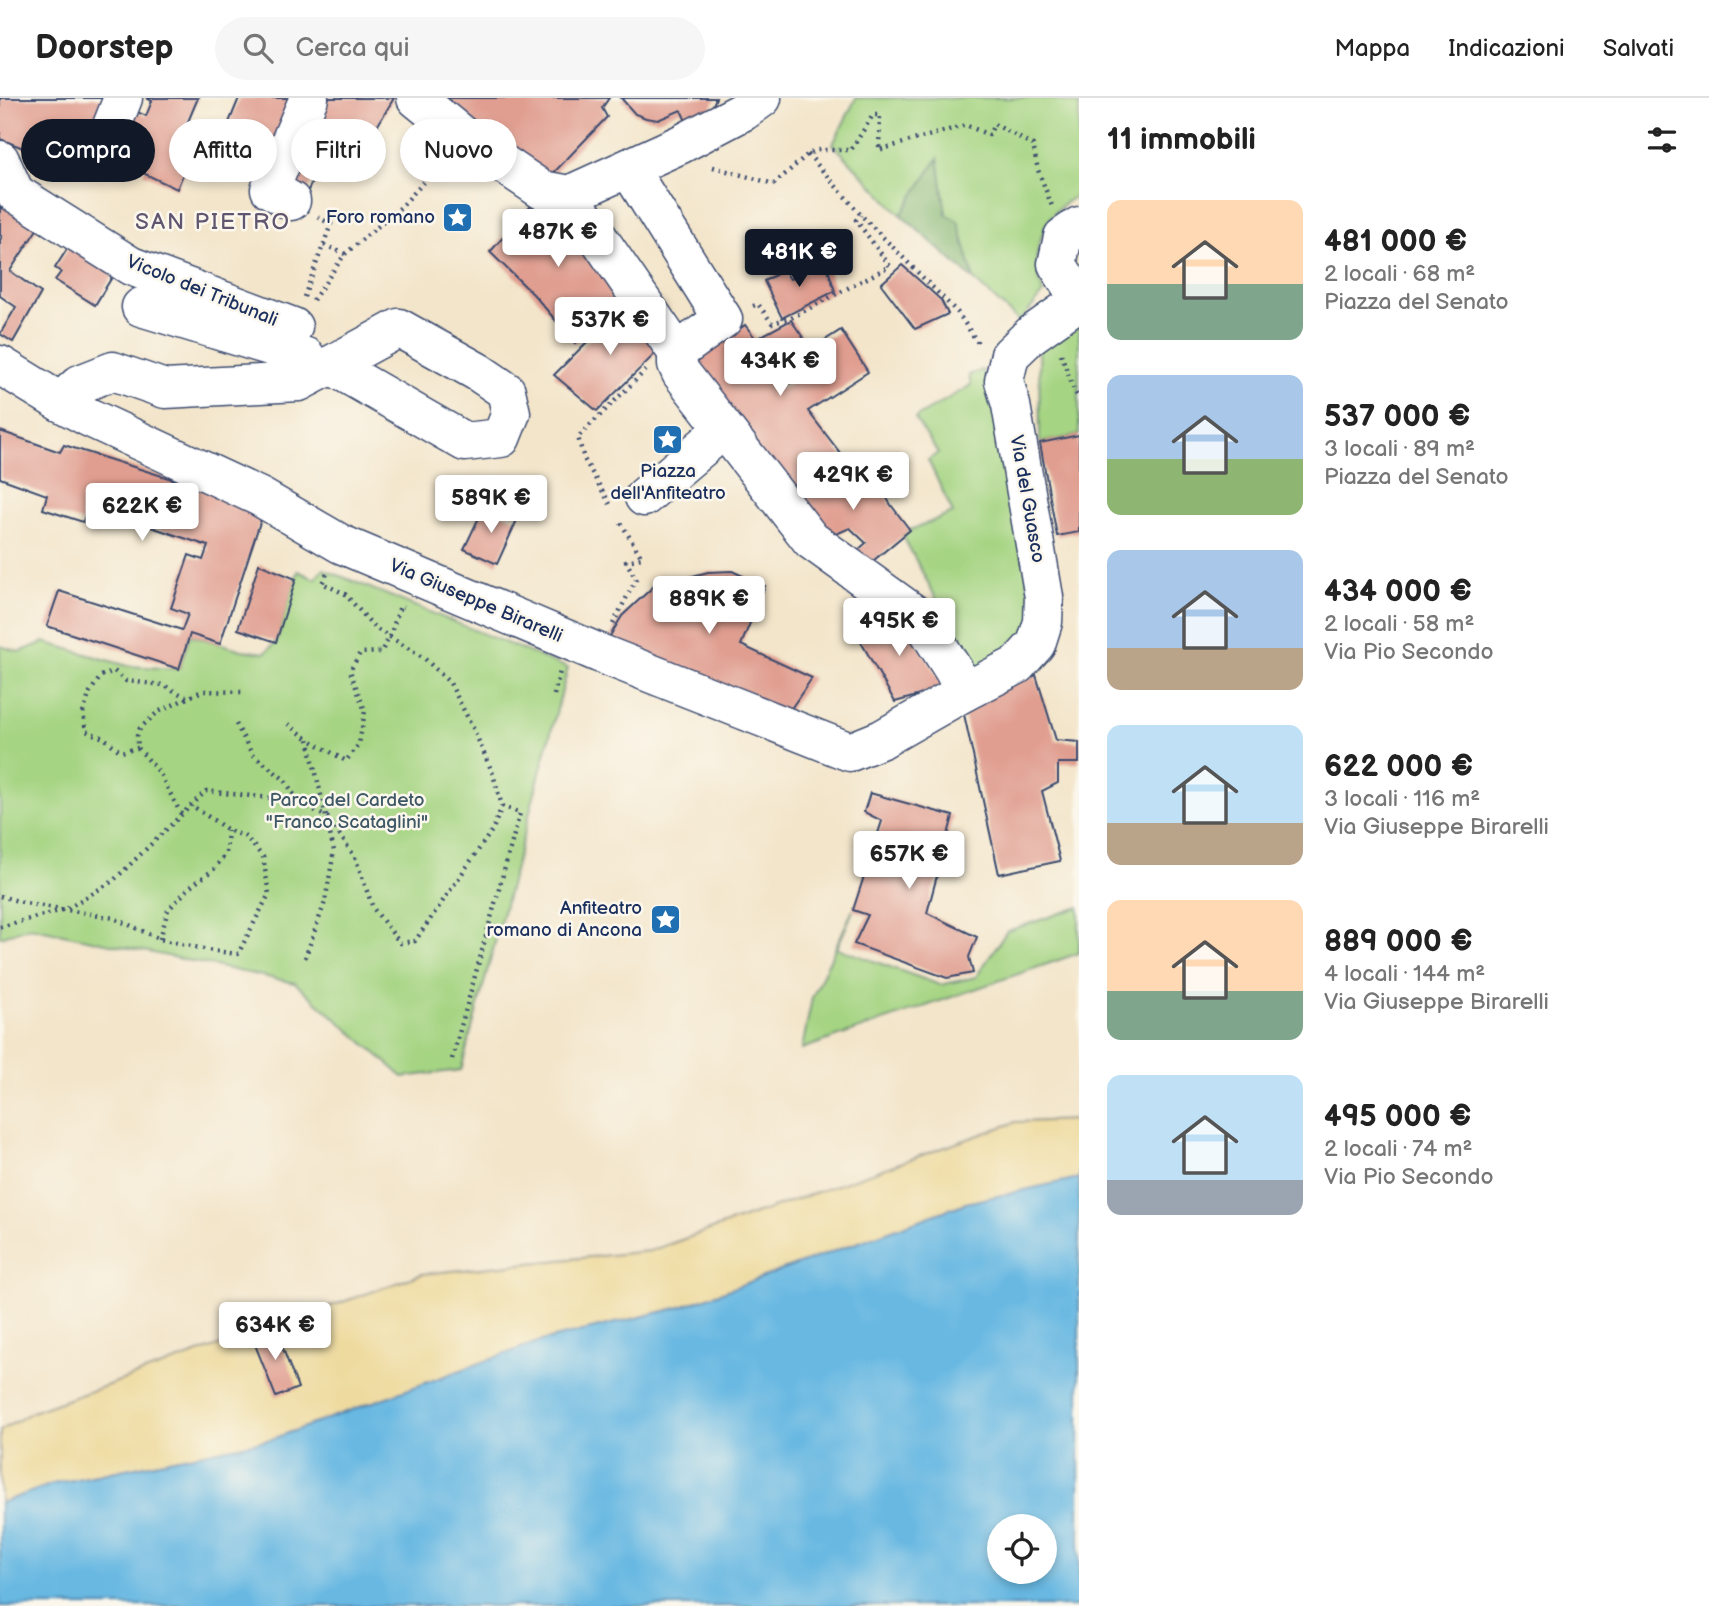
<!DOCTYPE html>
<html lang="it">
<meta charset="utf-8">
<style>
body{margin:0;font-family:"Balsamiq Sans",sans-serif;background:#f6f6f6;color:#222;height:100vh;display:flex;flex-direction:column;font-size:26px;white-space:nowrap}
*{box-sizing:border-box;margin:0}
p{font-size:23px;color:#767676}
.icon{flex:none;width:38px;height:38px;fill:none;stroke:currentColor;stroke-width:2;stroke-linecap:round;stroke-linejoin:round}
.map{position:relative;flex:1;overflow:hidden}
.sheet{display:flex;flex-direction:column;background:#fff;width:630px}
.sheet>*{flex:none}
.banner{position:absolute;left:21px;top:21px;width:665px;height:63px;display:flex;gap:14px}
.controls{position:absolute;left:987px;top:1416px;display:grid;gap:14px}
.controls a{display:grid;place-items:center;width:70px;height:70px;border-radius:50%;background:#fff;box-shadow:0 4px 10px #0003;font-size:35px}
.price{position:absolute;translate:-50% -60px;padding:0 16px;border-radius:7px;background:#fff;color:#222;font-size:23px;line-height:46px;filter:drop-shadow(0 2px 4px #0008)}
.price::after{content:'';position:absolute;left:50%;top:42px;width:21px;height:16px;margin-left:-10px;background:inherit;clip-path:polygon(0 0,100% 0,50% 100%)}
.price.current{background:#111827;color:#fff}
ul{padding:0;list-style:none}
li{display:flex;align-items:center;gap:21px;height:175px;padding:0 28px}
li span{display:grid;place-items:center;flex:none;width:196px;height:140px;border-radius:14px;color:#555}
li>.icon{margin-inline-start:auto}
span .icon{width:84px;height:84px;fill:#fffc;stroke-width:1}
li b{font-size:30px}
h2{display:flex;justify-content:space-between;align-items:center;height:84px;padding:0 28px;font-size:30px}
.pill{padding:0 24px;border-radius:32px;background:#fff;box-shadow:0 4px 10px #0003;font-size:24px;line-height:63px}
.pill.current{background:#111827;color:#fff}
header{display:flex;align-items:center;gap:42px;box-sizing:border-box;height:98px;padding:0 35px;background:#fff;border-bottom:2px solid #e0e0e0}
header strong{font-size:33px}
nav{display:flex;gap:38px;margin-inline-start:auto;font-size:24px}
.search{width:490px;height:63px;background:#f6f6f6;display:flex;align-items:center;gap:18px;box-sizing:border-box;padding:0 24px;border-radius:38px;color:#767676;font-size:26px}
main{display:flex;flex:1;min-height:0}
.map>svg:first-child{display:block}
</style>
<header>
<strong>Doorstep</strong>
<div class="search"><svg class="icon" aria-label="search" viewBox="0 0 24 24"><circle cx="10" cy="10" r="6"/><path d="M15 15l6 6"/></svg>Cerca qui</div>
<nav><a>Mappa</a><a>Indicazioni</a><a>Salvati</a></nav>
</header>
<main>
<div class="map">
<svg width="1079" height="1508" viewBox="0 0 1079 1508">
<rect width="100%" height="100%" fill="#fbf7ec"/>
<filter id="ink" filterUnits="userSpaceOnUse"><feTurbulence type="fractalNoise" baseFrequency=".0143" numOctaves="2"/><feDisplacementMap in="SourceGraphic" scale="14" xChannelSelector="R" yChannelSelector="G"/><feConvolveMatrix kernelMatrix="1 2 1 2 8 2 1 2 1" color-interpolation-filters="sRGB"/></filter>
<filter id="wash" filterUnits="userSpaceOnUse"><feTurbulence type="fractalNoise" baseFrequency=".00686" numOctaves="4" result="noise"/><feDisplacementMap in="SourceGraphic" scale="28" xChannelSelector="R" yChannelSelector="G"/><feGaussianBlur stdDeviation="1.57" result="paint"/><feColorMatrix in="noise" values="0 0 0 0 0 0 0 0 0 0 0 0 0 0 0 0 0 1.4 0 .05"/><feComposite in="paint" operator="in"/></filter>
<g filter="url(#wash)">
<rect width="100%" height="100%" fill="#f3e5ca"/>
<g fill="#a5d482" stroke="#608270" stroke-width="2">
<path d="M856 0H1044L1079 6V97C1053 108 1041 130 1037 157 1035 169 1040 184 1043 195L1020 224 974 182 958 123 946 116 938 61 901 117 833 46Z"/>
<polygon points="1079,225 1079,337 1040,345 1039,242"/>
<polygon points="982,272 1001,303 1035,535 978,570 937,502 903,438 910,432 953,415 928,362 938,355 915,320 971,287 969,277"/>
<polygon points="323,471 568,570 461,972 403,979 295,885 30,829 0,839 0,548 20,554 44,544 128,568 179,571 190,537 242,552 265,555 276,544 298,473 315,481"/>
<polygon points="1079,809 1079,855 802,951 812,900 853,812 837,850 940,887 976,879 1007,833"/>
</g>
<polygon fill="#84b670" stroke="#507267" stroke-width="2" points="938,60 946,116 958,123 974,182 901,117"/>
<polygon fill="#eeda9e" stroke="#84847e" stroke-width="2" points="1079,1022 1079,1080 966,1105 681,1209 538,1244 272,1341 53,1386 0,1405 0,1333 32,1314 422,1176 650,1153 1016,1024"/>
<path fill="#67b8e2" stroke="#4174a0" stroke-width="2" fill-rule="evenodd" d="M1079 1080V1508H0V1405L53 1386 272 1341 538 1244 681 1209 966 1105ZM999 1428H1045V1474H999Z"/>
<g id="blocks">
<g fill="#e09e90" fill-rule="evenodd">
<polygon points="0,0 116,0 95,50 80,63 49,60 0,41"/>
<polygon points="146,0 198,0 184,33 198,41 177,91 143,75 146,69 111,55 131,11 146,18 152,3"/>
<polygon points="239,0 300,0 269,82 224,63 231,48 221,44"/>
<polygon points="313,0 394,0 369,42 346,30 331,62 319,69 304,101 280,88"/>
<polygon points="439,0 609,0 602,10 607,19 543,86"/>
<polygon points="621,0 716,0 709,16 686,23 681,12 658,22 646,20 635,16"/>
<polygon points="0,97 45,119 10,173 41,195 13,244 0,236 16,209 0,198 0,142 2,139 0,137"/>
<polygon points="540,98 587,146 625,197 575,245 534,197 490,154"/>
<polygon points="76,137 120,166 95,207 55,182 61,174 55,170"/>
<polygon points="826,165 835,193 782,220 764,183 784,172 790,181"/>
<polygon points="902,167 941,202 948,216 915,231 881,186"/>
<polygon points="629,202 663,248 597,313 554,277"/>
<path d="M791 222 811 251 841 232 868 274 808 313 851 369 784 395 686 271 745 227 756 241ZM799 266 806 275 781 291 768 273 774 269 780 278Z"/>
<polygon points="0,333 60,354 64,347 235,401 265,409 220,546 190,536 179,571 47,528 59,493 182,532 188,516 171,510 189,457 203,462 208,448 88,408 83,424 43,411 47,397 0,380"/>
<polygon points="1079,337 1079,434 1057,438 1040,345"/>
<polygon points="864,362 891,407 910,432 862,472 850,459 866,445 850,430 822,442 790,401"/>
<polygon points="485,407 517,422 497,466 464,451"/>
<polygon points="259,466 296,481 276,544 238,531"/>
<polygon points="732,473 765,488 741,547 812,580 788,615 607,543 622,518 654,488 708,474"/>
<polygon points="894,508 945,590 895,604 857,537"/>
<polygon points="1036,577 1056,642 1079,644 1079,665 1058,665 1058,685 1042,693 1060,763 999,776 962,607"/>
<polygon points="870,695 953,718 927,815 977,839 969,859 973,875 947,880 854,846 868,817 853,812 882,723 864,714"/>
<polygon points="275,1230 298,1290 276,1299 252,1239"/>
</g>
</g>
</g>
<g filter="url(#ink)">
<use href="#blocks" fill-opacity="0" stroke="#3b4a6e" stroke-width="2"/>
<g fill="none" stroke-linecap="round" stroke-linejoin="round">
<defs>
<g id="minor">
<polyline points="416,0 465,40 542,92 569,97 681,46 744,13 762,0"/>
<polyline points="106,43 123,0"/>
<polyline points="0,62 15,95 131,168 293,229"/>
<polyline points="629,71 723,221 677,254"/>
<polyline points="569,97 677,254"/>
<polyline points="291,103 270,91 309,0"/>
<polyline points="1079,128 1063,139 1057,166 1071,188 1079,192"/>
<polyline points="141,209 306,259"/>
<polygon points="399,230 478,274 506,293 511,315 501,340 465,344 331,267"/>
<polyline points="677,254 677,266 681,275 811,442 921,521 954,573 964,594"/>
<polyline points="0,267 60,304 88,319 260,399 341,446 599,555 850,654 882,641 964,594 1017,567 1036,546 1043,524 1044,499 1011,307 1004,283 1010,257 1031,237 1079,203"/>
<polyline points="60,304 80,286 113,273 165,291 299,284 331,267"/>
<polyline points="644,399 724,331"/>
</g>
</defs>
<use href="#minor" stroke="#3b4a6e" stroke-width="41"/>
<g stroke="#3b4a6e" stroke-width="4.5" stroke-dasharray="2 5" stroke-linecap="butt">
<polyline points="808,56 861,117 958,215 980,248"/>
<polyline points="37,62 71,75 84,68"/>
<polyline points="713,69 774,86 808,56 817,52 851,52 873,17 880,17 879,52 966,27 989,37 994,26 1033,47 1038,72 1052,108"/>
<polyline points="324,147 345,156"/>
<polyline points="304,199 331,126 317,119"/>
<polyline points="313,202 345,156 401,109 442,64"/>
<polyline points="753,208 758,206 772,225 791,220 890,168 856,122 861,117"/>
<polyline points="1061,256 1074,292 1079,301"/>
<polyline points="610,406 584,361 578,339 646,272"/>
<polyline points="613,526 636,481 626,463 642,460 621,425"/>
<polyline points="554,597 560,573"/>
<polyline points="236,626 252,656 285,682 298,703"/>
<polyline points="288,626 308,641"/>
<polyline points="138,650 121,654 104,640 86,633 83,615 90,594 101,578 114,573 126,583 163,587 188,600"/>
<polyline points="181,716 159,674 138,650 137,638 140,630 158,614 202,593 242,594"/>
<polyline points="0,798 25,805 114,820 160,841 208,852 238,856 269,796 263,759 246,739 228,732 191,707"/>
<polyline points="0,829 66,811 113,783 206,693 298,703 328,720 355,759 373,810 400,845 415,843 493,731 502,708 493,676 473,630 450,585 424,560 375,530 345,496 322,485 327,476"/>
<polyline points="160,841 168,812 190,789 214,771 226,755 228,732"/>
<polyline points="305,860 325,804 334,753 308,641 346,663 359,646 365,613 350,573 360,555 381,554 390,538 400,508 403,509"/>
<polyline points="452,961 520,715 502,708"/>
</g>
<use href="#minor" stroke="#fff" stroke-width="38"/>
</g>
</g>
<defs>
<symbol id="sight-square" viewBox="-11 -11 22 22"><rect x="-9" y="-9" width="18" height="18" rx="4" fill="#1f6fb2" stroke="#fbf7ec"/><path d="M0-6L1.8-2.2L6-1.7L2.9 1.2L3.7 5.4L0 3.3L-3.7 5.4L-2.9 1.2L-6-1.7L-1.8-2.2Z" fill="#fff"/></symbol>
</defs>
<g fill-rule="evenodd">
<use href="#sight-square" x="440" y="102" width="35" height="35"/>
<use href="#sight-square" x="650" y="324" width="35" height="35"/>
<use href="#sight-square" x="648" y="804" width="35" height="35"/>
</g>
<g text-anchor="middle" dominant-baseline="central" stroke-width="5" stroke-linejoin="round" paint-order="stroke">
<g font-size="19" fill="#1b2f5e" stroke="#fbf7ec" text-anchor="end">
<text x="435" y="119">Foro romano</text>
<text x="668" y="373" text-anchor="middle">Piazza<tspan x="668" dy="22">dell'Anfiteatro</tspan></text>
<text x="642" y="810">Anfiteatro<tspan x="642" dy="22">romano di Ancona</tspan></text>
</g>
<g font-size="19" fill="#1b2f5e" stroke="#fbf7ec">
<text transform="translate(202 193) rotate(22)">Vicolo dei Tribunali</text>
<text transform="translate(1027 401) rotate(80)">Via del Guasco</text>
<text transform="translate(476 503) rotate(23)">Via Giuseppe Birarelli</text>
</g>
<g font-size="19" fill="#3e5867" stroke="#fbf7ec">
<text x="347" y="702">Parco del Cardeto<tspan x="347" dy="22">"Franco Scataglini"</tspan></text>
</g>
<g font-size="23" letter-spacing="2" fill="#605670" stroke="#fbf7ec">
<text x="213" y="124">SAN PIETRO</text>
</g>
</g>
</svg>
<div class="controls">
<a><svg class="icon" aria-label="locate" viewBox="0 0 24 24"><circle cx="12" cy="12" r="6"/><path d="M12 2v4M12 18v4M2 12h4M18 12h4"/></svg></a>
</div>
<b class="price" style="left:558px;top:171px">487K €</b>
<b class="price current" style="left:799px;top:191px">481K €</b>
<b class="price" style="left:610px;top:259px">537K €</b>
<b class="price" style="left:780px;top:300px">434K €</b>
<b class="price" style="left:853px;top:414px">429K €</b>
<b class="price" style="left:491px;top:437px">589K €</b>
<b class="price" style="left:142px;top:445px">622K €</b>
<b class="price" style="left:709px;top:538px">889K €</b>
<b class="price" style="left:899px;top:560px">495K €</b>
<b class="price" style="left:909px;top:793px">657K €</b>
<b class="price" style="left:275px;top:1264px">634K €</b>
<div class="banner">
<a class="pill current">Compra</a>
<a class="pill">Affitta</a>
<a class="pill">Filtri</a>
<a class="pill">Nuovo</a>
</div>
</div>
<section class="sheet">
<h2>11 immobili<svg class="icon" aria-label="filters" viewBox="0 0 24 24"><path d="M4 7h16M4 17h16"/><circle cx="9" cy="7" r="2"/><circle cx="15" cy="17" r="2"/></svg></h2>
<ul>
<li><span style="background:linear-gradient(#ffd9b3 60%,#7fa58c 0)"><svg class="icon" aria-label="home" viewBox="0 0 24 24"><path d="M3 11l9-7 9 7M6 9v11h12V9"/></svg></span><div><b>481 000 €</b><p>2 locali · 68 m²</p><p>Piazza del Senato</p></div></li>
<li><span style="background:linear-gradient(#a9c7e8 60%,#8fb573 0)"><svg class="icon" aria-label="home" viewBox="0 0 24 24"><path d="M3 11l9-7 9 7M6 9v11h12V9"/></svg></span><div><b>537 000 €</b><p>3 locali · 89 m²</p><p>Piazza del Senato</p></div></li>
<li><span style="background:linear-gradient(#a9c7e8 70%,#b9a48a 0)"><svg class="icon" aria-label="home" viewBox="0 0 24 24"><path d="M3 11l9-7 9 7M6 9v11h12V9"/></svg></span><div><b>434 000 €</b><p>2 locali · 58 m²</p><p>Via Pio Secondo</p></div></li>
<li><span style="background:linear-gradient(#bfe0f5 70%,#b9a48a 0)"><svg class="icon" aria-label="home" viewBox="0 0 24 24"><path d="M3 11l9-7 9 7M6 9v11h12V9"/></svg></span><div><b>622 000 €</b><p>3 locali · 116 m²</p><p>Via Giuseppe Birarelli</p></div></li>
<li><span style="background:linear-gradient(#ffd9b3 65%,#7fa58c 0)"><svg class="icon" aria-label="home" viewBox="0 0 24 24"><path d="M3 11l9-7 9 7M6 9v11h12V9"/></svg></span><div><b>889 000 €</b><p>4 locali · 144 m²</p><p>Via Giuseppe Birarelli</p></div></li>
<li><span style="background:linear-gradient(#bfe0f5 75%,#9aa5b1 0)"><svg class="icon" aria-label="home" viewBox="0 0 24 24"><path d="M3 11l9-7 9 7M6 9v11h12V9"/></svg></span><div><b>495 000 €</b><p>2 locali · 74 m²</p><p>Via Pio Secondo</p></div></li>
</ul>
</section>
</main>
